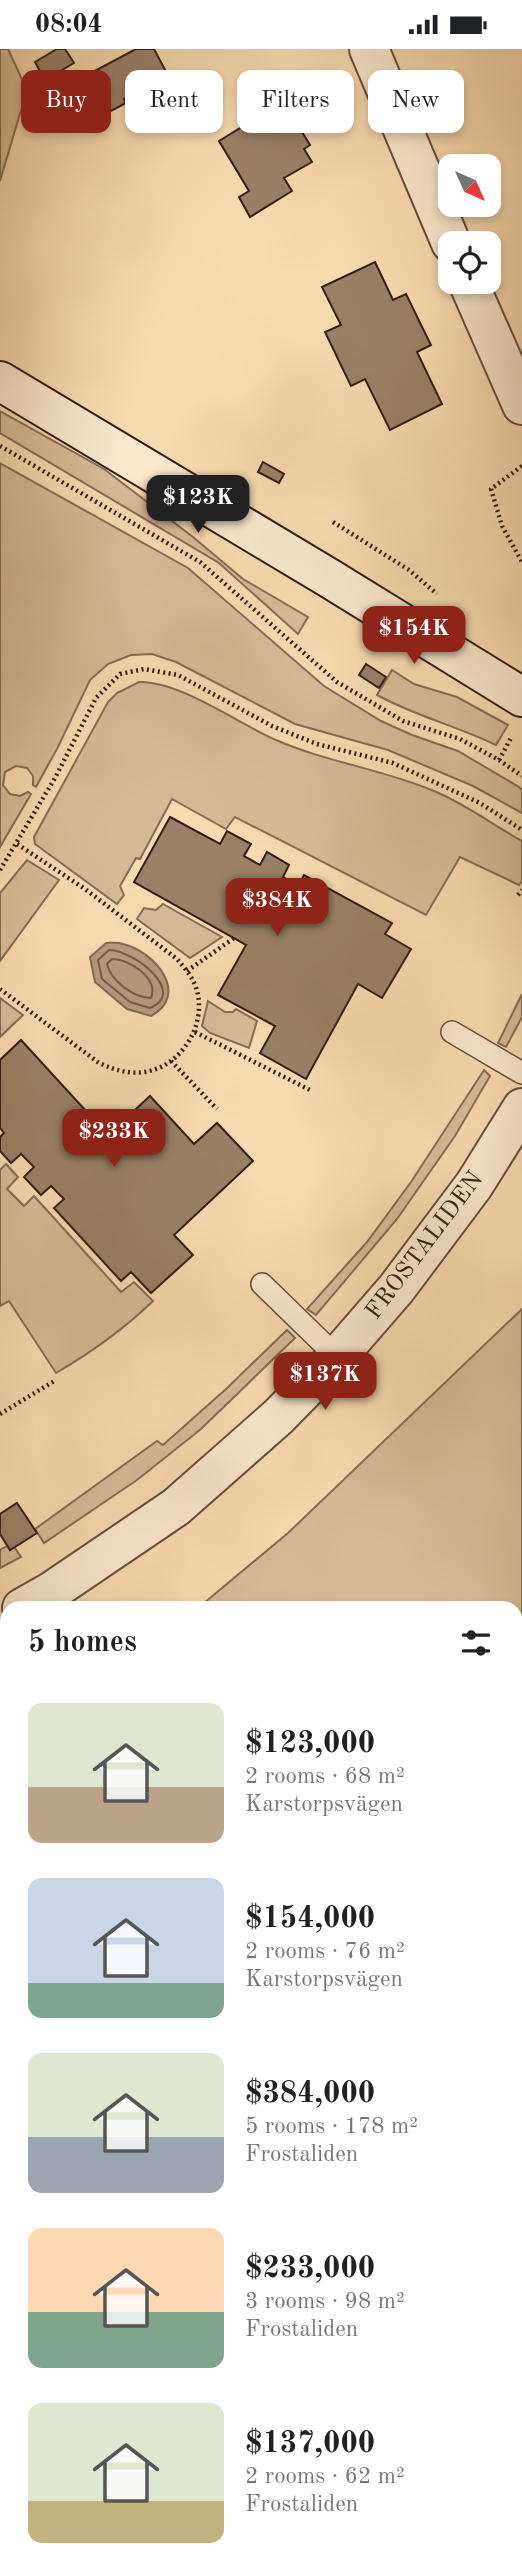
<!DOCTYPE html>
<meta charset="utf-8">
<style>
body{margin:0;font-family:"Old Standard TT",serif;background:#f6f6f6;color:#202124;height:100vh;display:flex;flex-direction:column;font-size:26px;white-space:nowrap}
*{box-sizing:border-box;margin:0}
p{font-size:23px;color:#757577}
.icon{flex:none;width:38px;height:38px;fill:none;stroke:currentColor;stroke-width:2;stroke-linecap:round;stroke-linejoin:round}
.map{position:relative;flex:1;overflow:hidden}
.drawer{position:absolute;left:0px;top:1552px;width:523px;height:975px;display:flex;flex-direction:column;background:#fff;border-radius:21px 21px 0 0;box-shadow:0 4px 10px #0003}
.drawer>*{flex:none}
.banner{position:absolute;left:21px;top:21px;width:481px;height:63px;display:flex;gap:14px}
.needle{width:46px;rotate:135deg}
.fabs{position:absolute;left:438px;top:105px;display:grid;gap:14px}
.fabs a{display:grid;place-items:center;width:63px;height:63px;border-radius:14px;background:#fff;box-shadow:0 4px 10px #0003;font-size:35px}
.price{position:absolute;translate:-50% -60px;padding:0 16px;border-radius:14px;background:#8f2418;color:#fff;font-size:23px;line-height:46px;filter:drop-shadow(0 2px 4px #0008)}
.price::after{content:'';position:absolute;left:50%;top:42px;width:21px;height:16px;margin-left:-10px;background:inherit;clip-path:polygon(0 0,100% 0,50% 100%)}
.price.active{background:#222;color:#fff}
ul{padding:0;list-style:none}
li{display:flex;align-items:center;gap:21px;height:175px;padding:0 28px}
li span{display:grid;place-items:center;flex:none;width:196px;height:140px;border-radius:14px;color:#555}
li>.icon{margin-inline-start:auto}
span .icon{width:84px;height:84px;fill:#fffc;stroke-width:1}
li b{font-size:30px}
h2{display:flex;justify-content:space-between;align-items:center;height:84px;padding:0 28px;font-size:30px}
.tag{padding:0 24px;border-radius:14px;background:#fff;box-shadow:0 4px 10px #0003;font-size:24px;line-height:63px}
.tag.active{background:#8f2418;color:#fff}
.status{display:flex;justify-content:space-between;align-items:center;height:49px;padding:0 35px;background:#fff;direction:ltr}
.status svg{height:19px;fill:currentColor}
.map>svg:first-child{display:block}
</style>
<div class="status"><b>08:04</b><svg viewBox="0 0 49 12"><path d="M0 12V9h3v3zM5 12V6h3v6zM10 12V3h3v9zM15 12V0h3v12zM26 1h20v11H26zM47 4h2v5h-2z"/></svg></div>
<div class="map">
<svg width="522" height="2526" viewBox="0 0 522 2526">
<rect width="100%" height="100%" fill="#f8dab0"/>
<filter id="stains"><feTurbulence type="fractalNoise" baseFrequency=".00286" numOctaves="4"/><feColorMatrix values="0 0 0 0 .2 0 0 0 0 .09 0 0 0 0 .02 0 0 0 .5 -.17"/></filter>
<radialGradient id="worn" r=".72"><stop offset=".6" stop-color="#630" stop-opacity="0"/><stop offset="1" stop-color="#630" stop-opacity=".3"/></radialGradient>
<g fill="#d6ba96" stroke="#846c56" stroke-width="2">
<polygon points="0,0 8,0 27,41 0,132"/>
<polygon points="0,362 104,420 193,488 243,530 308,568 298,585 219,514 0,384"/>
<polygon points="0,414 188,519 324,637 381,672 412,686 458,702 519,738 522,741 522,764 473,737 388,701 295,675 176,613 152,605 131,606 108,615 90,631 58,698 36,738 33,736 33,727 27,719 16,717 5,723 3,736 10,745 20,747 28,743 31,745 0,798"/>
<path d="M392 621 414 635 457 648 508 676 496 696C457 677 415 667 377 646Z"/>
<path d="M139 633C180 632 237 674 276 691 326 713 382 720 434 742 464 754 493 776 522 792V832L519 836 460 808 426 866 235 768 226 780 172 750 140 810 136 809 120 837 124 846 117 855 35 795 34 788 108 653 117 644Z"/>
<polygon points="27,811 59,831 0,912 0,844"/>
<polygon points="163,855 222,888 190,909 137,870 144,859 156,861"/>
<polygon points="522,945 522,968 506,998 498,994"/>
<polygon points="0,949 23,966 0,988"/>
<polygon points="208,952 225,963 233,963 236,960 257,972 249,999 210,984 202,977"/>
<polygon points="484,1021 490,1027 455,1087 397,1170 316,1266 307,1260 367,1193 411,1133"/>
<path d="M6 1115 18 1128 7 1140 24 1157 34 1147 121 1243 134 1233 153 1252C123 1281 92 1303 56 1324L9 1252 0 1257V1121Z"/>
<polygon points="522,1260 522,2019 516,2019 516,1559 198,1559 288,1484"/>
<polygon points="287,1281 295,1289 201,1380 137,1431 44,1494 35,1480 157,1392 163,1396 226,1340"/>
<polygon points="7,1497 10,1501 14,1498 21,1508 0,1519 0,1501"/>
<polygon points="522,2119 522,2231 516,2229 516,2120"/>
<polygon points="522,2400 522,2526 388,2526 389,2520 516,2520 516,2401"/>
</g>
<path fill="#b59a7c" stroke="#816853" stroke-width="2" d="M106 894C112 894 118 893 123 895 154 902 191 945 151 967L127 960 95 933 90 908Z"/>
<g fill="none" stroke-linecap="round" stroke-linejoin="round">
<g stroke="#745c49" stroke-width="2">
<path d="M109 901C136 902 187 944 150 959L130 953 102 930 98 911Z"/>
<path d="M112 910C129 910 159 929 151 949 134 949 111 932 107 915Z"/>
</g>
<polyline stroke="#816853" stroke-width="12" points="516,1811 522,1814"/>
</g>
<g fill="#998066" stroke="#321e16" stroke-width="2">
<polygon points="57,0 65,0 74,14 45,31 35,13"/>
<polygon points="136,0 154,0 171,32 152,43 149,37 124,50 126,54 109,63 89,25"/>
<polygon points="274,58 286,79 296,73 310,96 304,100 312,113 284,129 292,142 250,168 239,148 249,142 219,92"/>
<polygon points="375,213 393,251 406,245 431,296 417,303 442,355 390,381 365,330 351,337 325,283 341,276 322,238"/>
<polygon points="263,413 284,425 279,434 258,423"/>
<polygon points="366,615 386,628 379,639 359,626"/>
<polygon points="170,768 220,795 227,782 251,795 244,807 260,816 267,803 289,816 283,828 298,837 304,826 392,874 385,885 411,900 382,949 358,935 306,1030 260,1004 275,977 218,946 246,896 134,833"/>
<polygon points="21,991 108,1086 150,1047 194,1095 217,1074 253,1112 174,1186 193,1206 151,1244 131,1223 121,1232 54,1159 64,1150 51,1137 41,1146 24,1128 34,1118 21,1105 11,1114 0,1102 0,1088 4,1084 0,1079 0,1011"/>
<polygon points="17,1454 37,1484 10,1501 0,1485 0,1465"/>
<polygon points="0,2179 7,2182 7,2241 0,2237"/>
<polygon points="0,2455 7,2482 7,2520 17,2521 0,2521"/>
<polygon points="169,2520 251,2520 249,2526 175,2526"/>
</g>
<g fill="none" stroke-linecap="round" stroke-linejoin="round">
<defs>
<g id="lane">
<polyline points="452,983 522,1024"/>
<polyline points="262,1235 337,1308"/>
</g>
<g id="street">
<polyline points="369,0 451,194"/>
<polyline points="468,233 522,356"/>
<polyline points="22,1559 52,1542 176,1458 278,1368 337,1308 396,1240 474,1136 522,1059"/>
</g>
<polyline id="secondary" points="0,332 329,529 522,648"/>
</defs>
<use href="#lane" stroke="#644d3c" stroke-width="24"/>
<use href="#street" stroke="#644d3c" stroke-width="42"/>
<use href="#secondary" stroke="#321e16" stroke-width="42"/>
<g stroke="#321e16" stroke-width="4.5" stroke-dasharray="2 3.5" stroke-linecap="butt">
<polyline points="0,397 200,513 337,633 403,672 460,690 499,711 522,727"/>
<polyline points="522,417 491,440 502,477 522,513"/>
<polyline points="333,473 409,521 437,545"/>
<polyline points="499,711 512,687"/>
<polyline points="0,821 55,729 96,649 120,625 144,620 178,626 272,677 317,695 393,714 480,754 522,781"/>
<polyline points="518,846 522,841"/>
<polyline points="187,922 234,889"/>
<path d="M0 940 99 1014C117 1022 134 1027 153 1021 184 1012 206 974 197 942 194 930 185 919 177 910L85 840 17 795"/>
<polyline points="195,983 310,1041"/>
<polyline points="171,1012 217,1060"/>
<polyline points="0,1365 56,1331"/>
<polyline points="0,1611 7,1631"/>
<polyline points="0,1841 7,1806"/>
<polyline points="0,1910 7,1917"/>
<polyline points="516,2235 522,2237"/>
<polyline points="0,2300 7,2310"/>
</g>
<use href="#lane" stroke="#fae7cc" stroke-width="21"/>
<use href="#street" stroke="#fae7cc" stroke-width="38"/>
<use href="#secondary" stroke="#fae7cc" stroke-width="38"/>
</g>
<g text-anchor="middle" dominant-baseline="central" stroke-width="6" stroke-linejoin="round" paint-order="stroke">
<g font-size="24" fill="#321e16" stroke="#fae7cc">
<text transform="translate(425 1197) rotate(-53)">FROSTALIDEN</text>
</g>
</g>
<rect width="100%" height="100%" filter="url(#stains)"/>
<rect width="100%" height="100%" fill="url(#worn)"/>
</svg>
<div class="fabs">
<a><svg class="needle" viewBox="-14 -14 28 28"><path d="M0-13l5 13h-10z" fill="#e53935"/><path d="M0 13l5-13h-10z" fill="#757577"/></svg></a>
<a><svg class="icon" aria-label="locate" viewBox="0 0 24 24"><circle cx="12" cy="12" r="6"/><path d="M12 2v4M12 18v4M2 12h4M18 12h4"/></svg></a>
</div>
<b class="price active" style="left:198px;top:486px">$123K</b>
<b class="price" style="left:414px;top:617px">$154K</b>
<b class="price" style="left:277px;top:889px">$384K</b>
<b class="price" style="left:114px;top:1120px">$233K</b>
<b class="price" style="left:325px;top:1363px">$137K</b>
<div class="banner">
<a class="tag active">Buy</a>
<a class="tag">Rent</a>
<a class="tag">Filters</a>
<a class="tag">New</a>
</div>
<section class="drawer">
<h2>5 homes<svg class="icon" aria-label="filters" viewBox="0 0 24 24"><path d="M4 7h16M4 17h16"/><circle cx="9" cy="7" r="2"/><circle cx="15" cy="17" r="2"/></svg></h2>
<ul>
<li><span style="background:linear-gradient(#dfe7d0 60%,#b9a48a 0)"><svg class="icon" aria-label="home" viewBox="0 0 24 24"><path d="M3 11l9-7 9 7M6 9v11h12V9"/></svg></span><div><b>$123,000</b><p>2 rooms · 68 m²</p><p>Karstorpsvägen</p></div></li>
<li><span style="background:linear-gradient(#c9d6e8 75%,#7fa58c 0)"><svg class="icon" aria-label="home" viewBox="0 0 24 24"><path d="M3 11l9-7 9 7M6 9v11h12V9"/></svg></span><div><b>$154,000</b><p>2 rooms · 76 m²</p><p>Karstorpsvägen</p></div></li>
<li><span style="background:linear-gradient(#dfe7d0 60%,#9aa5b1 0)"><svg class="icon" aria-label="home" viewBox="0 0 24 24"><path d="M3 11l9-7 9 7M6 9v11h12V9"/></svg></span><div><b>$384,000</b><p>5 rooms · 178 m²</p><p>Frostaliden</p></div></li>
<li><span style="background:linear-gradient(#ffd9b3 60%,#7fa58c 0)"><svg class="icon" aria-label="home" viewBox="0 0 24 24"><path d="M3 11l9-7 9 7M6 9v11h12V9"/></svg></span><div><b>$233,000</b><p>3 rooms · 98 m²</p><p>Frostaliden</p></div></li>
<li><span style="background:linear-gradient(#dfe7d0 70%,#c2b280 0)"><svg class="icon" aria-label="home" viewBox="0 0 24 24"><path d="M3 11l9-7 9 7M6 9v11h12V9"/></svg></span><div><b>$137,000</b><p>2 rooms · 62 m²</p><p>Frostaliden</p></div></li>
</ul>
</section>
</div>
